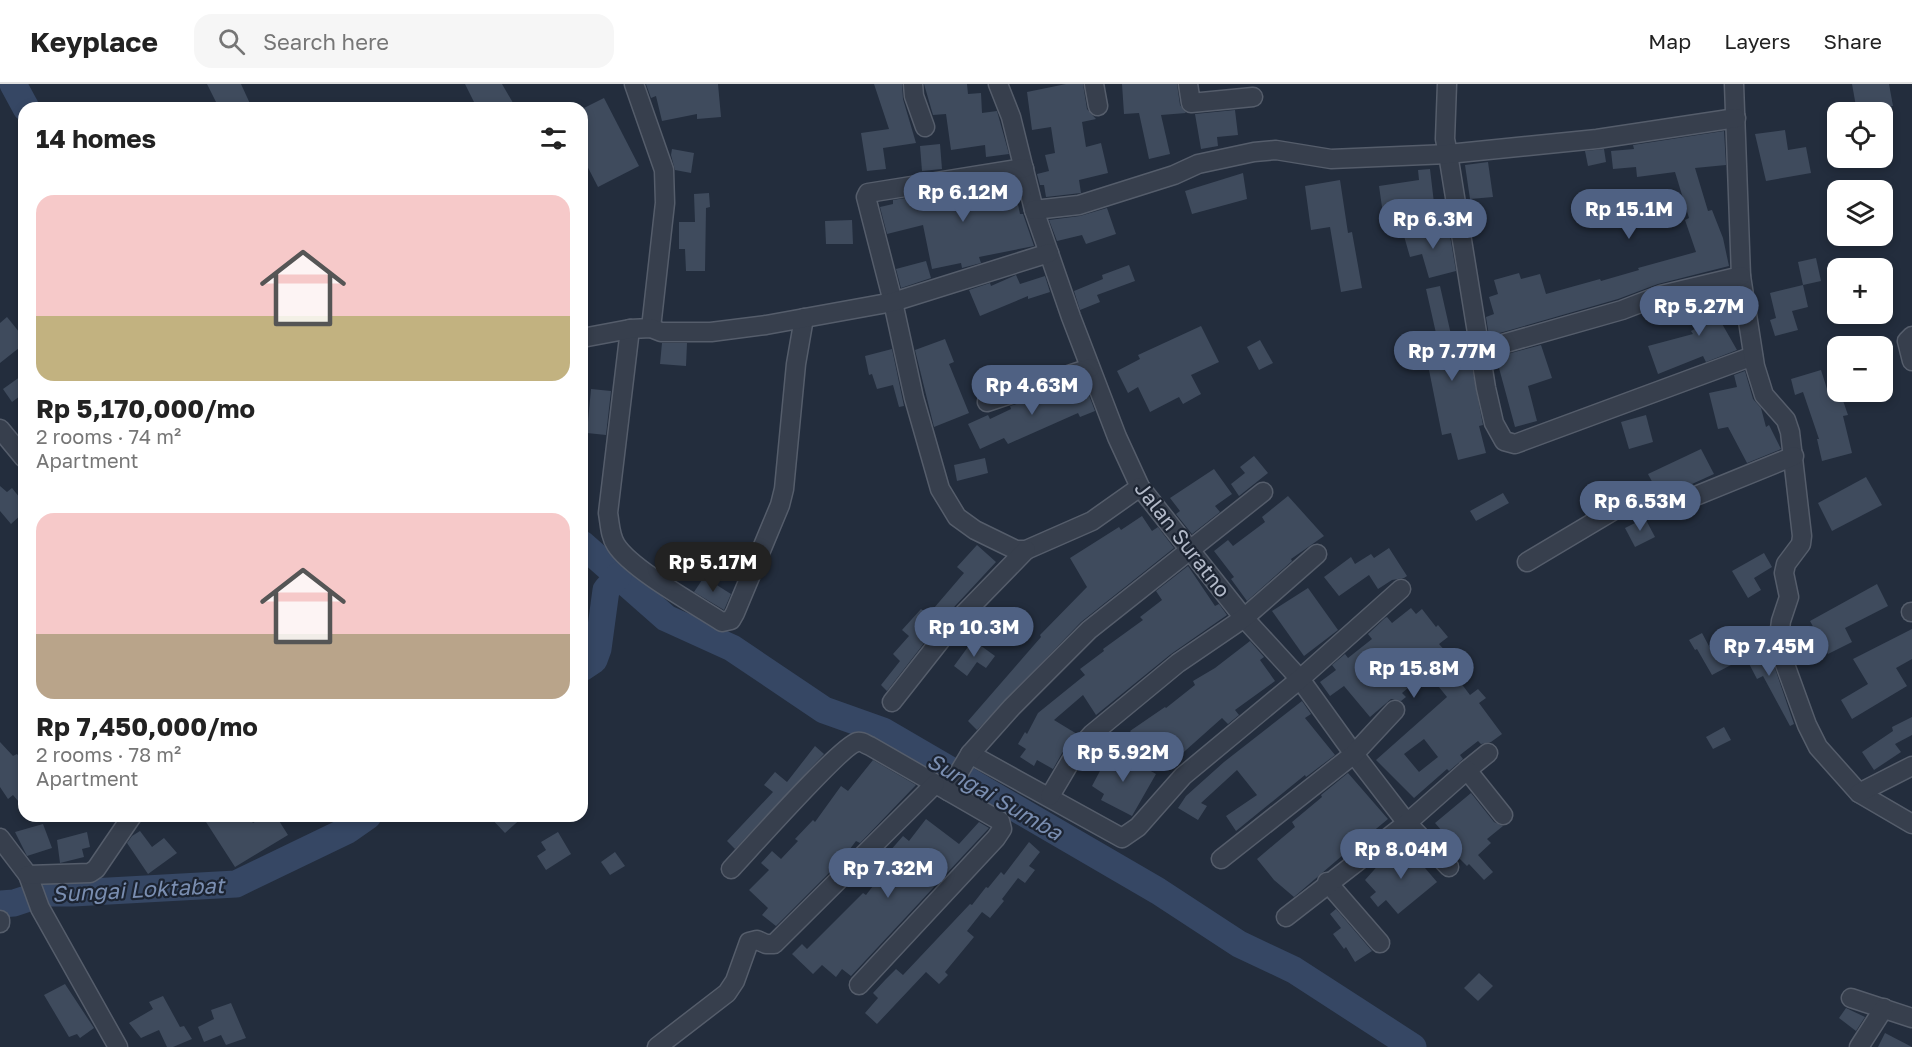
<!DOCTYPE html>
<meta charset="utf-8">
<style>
body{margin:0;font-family:"Golos Text",sans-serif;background:#f6f6f6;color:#222;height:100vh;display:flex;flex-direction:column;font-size:22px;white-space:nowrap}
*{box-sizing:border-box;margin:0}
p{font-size:20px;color:#767676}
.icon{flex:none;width:33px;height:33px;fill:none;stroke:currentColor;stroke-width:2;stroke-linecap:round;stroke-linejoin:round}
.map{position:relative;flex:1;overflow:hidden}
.details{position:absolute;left:18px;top:18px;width:570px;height:720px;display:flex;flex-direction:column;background:#fff;border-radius:18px;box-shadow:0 3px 9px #0003}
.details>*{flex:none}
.controls{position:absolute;left:1827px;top:18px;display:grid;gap:12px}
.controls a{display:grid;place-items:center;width:66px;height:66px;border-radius:12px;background:#fff;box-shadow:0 3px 9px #0003;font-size:30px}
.price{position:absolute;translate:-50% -51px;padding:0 14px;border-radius:21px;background:#4f6183;color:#fff;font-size:20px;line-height:39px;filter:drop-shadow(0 2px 3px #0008)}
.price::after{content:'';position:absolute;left:50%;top:36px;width:18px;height:14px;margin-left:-9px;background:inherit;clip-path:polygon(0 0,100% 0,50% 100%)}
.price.selected{background:#222;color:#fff}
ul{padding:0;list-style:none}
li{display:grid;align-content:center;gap:12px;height:318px;padding:0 18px}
li span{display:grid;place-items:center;height:186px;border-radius:18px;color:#555}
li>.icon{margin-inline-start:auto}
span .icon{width:108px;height:108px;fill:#fffc;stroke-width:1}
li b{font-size:26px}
h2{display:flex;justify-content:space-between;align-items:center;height:72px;padding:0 18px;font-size:26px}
header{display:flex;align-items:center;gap:36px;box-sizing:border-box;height:84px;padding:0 30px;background:#fff;border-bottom:2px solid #e0e0e0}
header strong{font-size:28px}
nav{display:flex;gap:33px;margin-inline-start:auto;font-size:21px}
.search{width:420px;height:54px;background:#f6f6f6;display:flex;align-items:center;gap:15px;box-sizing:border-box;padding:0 21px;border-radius:18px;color:#767676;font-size:22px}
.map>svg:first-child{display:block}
</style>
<header>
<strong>Keyplace</strong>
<div class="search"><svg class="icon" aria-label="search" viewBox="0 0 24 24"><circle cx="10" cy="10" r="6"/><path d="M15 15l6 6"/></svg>Search here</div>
<nav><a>Map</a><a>Layers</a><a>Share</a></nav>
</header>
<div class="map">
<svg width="1912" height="963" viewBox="0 0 1912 963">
<rect width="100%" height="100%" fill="#232d3d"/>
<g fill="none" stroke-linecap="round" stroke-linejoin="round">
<g stroke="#364764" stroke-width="27">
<polyline points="13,0 26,24"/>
<polyline points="582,460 666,534 732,564 824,626 883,647 1158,807 1239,860 1294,886 1413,963"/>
<polyline points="582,584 594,576 598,565 606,506 618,492"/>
<polyline points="0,820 14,819 44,809 73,809 236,800 348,746 368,732"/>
</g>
</g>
<g fill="#3f4b5d" fill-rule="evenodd">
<polygon points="207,0 241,0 252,24 219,24"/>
<polygon points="465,0 502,0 516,24 477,24"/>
<polygon points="646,0 718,0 721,33 697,35 697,30 662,37 656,12 651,14"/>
<polygon points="874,0 902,0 903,15 916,59 883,64 886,85 867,87 861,49 889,45"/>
<polygon points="924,0 967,0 968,10 981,9 982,29 997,27 1009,70 986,73 985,61 951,66 946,30 933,31"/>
<polygon points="1066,0 1083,0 1087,25 1096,35 1082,38 1086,63 1101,59 1108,89 1079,96 1081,109 1046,113 1044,101 1040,101 1037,90 1049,87 1045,71 1055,69 1051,43 1032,46 1027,8"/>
<polygon points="1122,0 1177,0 1180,21 1186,29 1161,31 1170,70 1149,75 1139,29 1124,30"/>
<polygon points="1852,0 1889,0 1893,22 1857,28"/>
<polygon points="604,14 639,82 598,103 582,72 582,25"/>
<polygon points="1235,26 1238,51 1217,53 1218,62 1201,65 1195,30"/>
<polygon points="1785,46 1788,66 1806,63 1811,89 1766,97 1755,50"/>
<polygon points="1724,47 1726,81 1695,84 1708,127 1712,126 1723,154 1729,182 1658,200 1618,215 1489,252 1486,233 1494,230 1489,213 1498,210 1494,196 1519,189 1521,195 1540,190 1546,210 1600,195 1601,197 1639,186 1638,184 1696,168 1685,136 1689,134 1675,88 1637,93 1636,83 1613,85 1611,67 1634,65 1633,61"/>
<polygon points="940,60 942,85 922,87 920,62"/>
<polygon points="672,65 694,69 691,89 675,86 671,71"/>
<polygon points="1604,65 1606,78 1588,82 1585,67"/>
<polygon points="1488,78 1493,113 1470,115 1465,81"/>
<polygon points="1430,85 1434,119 1418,121 1419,124 1383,130 1379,102 1419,96 1418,86"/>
<polygon points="1243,89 1247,115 1192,130 1185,107"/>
<polygon points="1340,96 1348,149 1352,148 1362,204 1341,208 1330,143 1311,146 1305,102"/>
<polygon points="1013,97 1020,130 1023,130 1034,162 979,173 981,179 962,184 961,179 932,185 923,141 887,150 880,123 893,120 893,116"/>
<polygon points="709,109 710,123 706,124 705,187 686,187 685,165 679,165 679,138 695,138 694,110"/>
<polygon points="1107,124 1116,150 1086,160 1082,151 1057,157 1049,136 1080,132"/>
<polygon points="852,136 853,160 826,160 825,137"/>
<polygon points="1448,140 1456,187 1429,194 1422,170 1410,173 1404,152"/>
<polygon points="1816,174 1821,197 1803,201 1798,178"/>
<polygon points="926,177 931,194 901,204 896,185"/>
<polygon points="1129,181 1135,197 1097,211 1100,218 1080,226 1074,207 1103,195 1102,191"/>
<polygon points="1016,191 1020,200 1045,192 1050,208 1028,215 1028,212 980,232 969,206 990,199 991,202"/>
<polygon points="1803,201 1808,223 1792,227 1798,246 1775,252 1770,236 1776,234 1770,209"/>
<polygon points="1440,202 1452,255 1466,252 1483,341 1479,342 1486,369 1458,376 1451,349 1442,351 1428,281 1417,284 1413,263 1438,258 1426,205"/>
<polygon points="1732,206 1735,225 1717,231 1737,266 1706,278 1703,272 1658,290 1648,262 1693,250 1691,247 1706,239 1697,214"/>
<polygon points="7,233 24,254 24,260 0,279 0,239"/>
<polygon points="1201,242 1219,278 1191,291 1201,310 1183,320 1179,313 1150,328 1138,303 1128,309 1117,287 1140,275 1138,271"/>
<polygon points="945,255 954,278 949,280 969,329 934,343 915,266"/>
<polygon points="1260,256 1273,279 1259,286 1247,263"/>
<polygon points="662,259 687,259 686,282 660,280"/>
<polygon points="1541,261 1552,294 1528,302 1537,337 1515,343 1496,273"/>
<polygon points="892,265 904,322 899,323 893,301 877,305 872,290 869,291 865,272"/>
<polygon points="1821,286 1828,308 1838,305 1838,308 1840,308 1848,331 1843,332 1852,369 1822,377 1817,355 1819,355 1803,308 1795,311 1791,295"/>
<polygon points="1745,287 1753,315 1761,324 1766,343 1769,341 1781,365 1747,379 1728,343 1718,345 1709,309 1737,303 1734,291"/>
<polygon points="24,290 24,309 12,318 3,305"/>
<polygon points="1084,298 1095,327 1080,333 1078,329 1008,360 1004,354 980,365 968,340 988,331 990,335 1011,325 1010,322 1051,309 1051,310"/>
<polygon points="591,305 611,307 606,351 587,349"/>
<polygon points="1646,331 1653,358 1629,365 1621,338"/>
<polygon points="1701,365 1714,390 1670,410 1658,409 1648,390"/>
<polygon points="1254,372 1268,389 1239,412 1231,400 1245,389 1240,383"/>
<polygon points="985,374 988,389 957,397 954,381"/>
<polygon points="1214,385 1232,410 1215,422 1220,428 1192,450 1176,430 1180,427 1170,414"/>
<polygon points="1866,393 1882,421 1832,447 1818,419"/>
<polygon points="0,402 7,408 12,404 24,419 24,428 11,440 0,427"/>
<polygon points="1503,409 1509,419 1476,437 1470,427"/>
<polygon points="1288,412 1324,452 1291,475 1292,477 1247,517 1231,495 1234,493 1214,467 1228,456 1233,462 1265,438 1262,433"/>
<polygon points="1142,432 1152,447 1158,443 1174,464 1081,538 977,646 968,637 1041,553 1040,551 1087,503 1070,474 1119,443 1121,446"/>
<polygon points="1645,434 1655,453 1635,463 1625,444"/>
<polygon points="977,461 996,478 942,536 887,607 881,601 900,577 893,570 909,552 902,546 921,525 928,531 964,489 957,483"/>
<polygon points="1389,464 1407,492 1404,494 1392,496 1378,505 1369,491 1339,512 1324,493 1351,473 1355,480 1371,470 1374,474"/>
<polygon points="1764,469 1772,483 1754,494 1761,506 1748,514 1732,487"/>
<polygon points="1188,482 1215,522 1219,520 1227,531 1171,570 1096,631 1083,611 1054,636 1077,650 1066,662 1053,685 1037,676 1034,682 1020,673 1026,665 1018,660 1025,648 1027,650 1038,629 1085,591 1080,585 1104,567 1103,565 1143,536 1140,533 1162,516 1156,507"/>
<polygon points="704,493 731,510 724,526 694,508"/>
<polygon points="1877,500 1888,522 1845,544 1852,558 1828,570 1810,537"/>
<polygon points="1308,504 1338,546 1304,572 1272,527"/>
<path d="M1411 524 1416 530 1422 525 1436 543 1438 541 1448 553 1439 560 1448 570 1435 581 1450 600 1457 594 1470 611 1478 605 1486 614 1479 619 1502 650 1491 658 1481 660 1478 657 1460 671 1463 675 1449 687 1447 685 1414 714 1376 676 1447 613 1430 592 1425 597 1421 593 1402 609 1406 613 1401 617 1391 615 1370 633 1344 602 1330 612 1320 598 1336 586 1332 581 1345 570 1348 574 1372 555 1368 550 1385 534 1387 533 1392 539ZM1424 655 1438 673 1419 688 1404 670Z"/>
<polygon points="1912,545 1912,575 1896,584 1907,602 1852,635 1841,616 1868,600 1853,575"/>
<polygon points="1702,549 1710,564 1719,559 1731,581 1712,591 1697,565 1695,566 1689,556"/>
<polygon points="973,556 995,572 986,584 977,578 967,592 954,582"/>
<polygon points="1250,557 1264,573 1260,576 1275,597 1235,626 1239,631 1228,640 1222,634 1167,683 1162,679 1160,684 1130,647 1165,623 1166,624 1195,601 1193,597 1215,584"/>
<polygon points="1767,561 1794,640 1790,642 1763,592 1757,595 1745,572"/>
<polygon points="1302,617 1311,630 1305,634 1335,671 1306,693 1305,691 1236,747 1226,732 1257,711 1237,686 1201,719 1207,722 1198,736 1178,724 1186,712 1224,678"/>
<polygon points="1912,633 1912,651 1895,660 1901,668 1874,686 1862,668 1893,647 1892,643"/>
<polygon points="1724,643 1731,656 1713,665 1706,653"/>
<polygon points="0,658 13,672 17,670 24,680 24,724 13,711 8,715 0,703"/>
<polygon points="815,662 824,670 735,765 727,757 773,708 764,701 775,688 787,698"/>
<polygon points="1110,668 1126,677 1121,670 1156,690 1132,732 1101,716 1104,710 1092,702"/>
<polygon points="873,676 916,701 860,759 856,757 840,778 776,842 762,831 768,824 749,806 769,786 761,779 772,767 781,775 798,757 795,755 813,736 815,738 841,702 848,707"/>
<polygon points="1348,689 1388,735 1359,759 1360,761 1345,773 1343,771 1294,813 1274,796 1257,775 1295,743 1292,738 1322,713 1321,711"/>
<polygon points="1471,709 1494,738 1503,742 1487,755 1491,759 1478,771 1493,788 1484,796 1469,780 1467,782 1452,767 1456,763 1435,739"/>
<polygon points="207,732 248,732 253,739 265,732 276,732 288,751 235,783 206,738 210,736"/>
<polygon points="489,732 524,732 505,749"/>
<polygon points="926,735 959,760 979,738 989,744 851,892 842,885 836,893 822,881 813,890 792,870 802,860 807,865 863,809 866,811 883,789 876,783 903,752 909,757"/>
<polygon points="43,740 52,764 27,772 15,748"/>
<polygon points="140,747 152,763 164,754 177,769 148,790 127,759 132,752"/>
<polygon points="87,748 90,763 82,765 84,773 60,779 57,756"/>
<polygon points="558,748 571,770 546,786 537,772 546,766 541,758"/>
<polygon points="1029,758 1040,768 1029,782 1035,786 1025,799 1018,794 1002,815 1004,817 990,834 982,828 967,847 974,853 945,888 948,891 939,900 926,888 877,940 865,929 878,914 873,909 886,895 896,885 903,891 970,820 972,821 986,803 988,804 1001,788 1004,791"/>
<polygon points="1410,762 1419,773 1422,771 1430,780 1425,784 1437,798 1398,830 1386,816 1378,823 1370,813 1376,808 1365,796 1390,768 1396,774"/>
<polygon points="615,768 625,782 610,791 601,778"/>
<polygon points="1336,825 1372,867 1355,878 1346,863 1344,865 1333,850 1341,844 1330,830"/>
<polygon points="1479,889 1493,902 1478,917 1464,904"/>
<polygon points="65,900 94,944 80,954 77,950 69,953 44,911"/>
<polygon points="163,912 180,943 184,942 192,955 173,963 167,963 159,946 141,954 129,939 153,925 149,918"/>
<polygon points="231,919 246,954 226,961 221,951 204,958 198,943 214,935 211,926"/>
<polygon points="1846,924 1865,933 1856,947 1839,934"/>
<polygon points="1885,949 1912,963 1878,963"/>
</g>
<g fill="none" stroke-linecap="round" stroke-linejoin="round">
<defs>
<g id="minor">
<polyline points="634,0 664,86 665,119 651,244"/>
<polyline points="913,0 914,12 925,43"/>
<polyline points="998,0 1011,33 1034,126 1071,233 1117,353 1140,403 1244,534 1300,595 1354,670 1407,739 1449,783"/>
<polyline points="1094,0 1098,22"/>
<polyline points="1188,0 1191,19 1253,13"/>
<polyline points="1447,0 1445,55 1448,70 1486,304 1494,339 1504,357 1515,360 1753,272"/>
<polyline points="1734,0 1741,192 1755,282 1764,311 1786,336 1790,348 1802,452 1801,460 1786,480 1784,489 1789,513 1781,537 1778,561 1807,641 1818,663 1859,709 1912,740"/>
<polyline points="1024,84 868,109 866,113 893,218 914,314 940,405 957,433 975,446 1016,466 1026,466 1092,437 1140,403"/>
<polyline points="1034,126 1079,121 1174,91 1198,80 1254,68 1276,66 1331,75 1448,70 1597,55 1736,34"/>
<path d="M630 245 608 429C610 440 610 452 616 461 631 485 696 521 722 538L731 536 735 529 780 421 784 405 796 280 804 234"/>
<polyline points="1912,252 1907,257 1912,277"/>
<polyline points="582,254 630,245 651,244 661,248 711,248 766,241 893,218 1049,169"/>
<polyline points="1481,266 1622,226 1661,211 1741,192"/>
<polyline points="987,318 1090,284"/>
<polyline points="0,345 24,374"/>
<polyline points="1527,478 1626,419 1635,417 1671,422 1794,372"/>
<polyline points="1911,528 1912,528"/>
<polyline points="892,618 951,543 1026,466"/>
<polyline points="970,670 1122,754 1138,743 1183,692 1300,595 1401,505"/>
<polyline points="1467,686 1488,669"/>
<polyline points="948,707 970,670 1012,623 1089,546 1263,408"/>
<polyline points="1859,709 1912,682"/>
<polyline points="1050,712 1076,668 1092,650 1178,579 1244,534 1317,470"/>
<polyline points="0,754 28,791 40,824 118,963"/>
<polyline points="1221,775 1354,670 1395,626"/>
<path d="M731 785C749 766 841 662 857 658 862 657 865 660 870 662L1000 737 1002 745 996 754 859 901"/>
<polyline points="28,791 90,789 96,785 132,732"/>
<polyline points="1327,798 1380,859"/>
<polyline points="1286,833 1407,739 1467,686 1503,731"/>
<polyline points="0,836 0,839"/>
<polyline points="1851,914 1912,934"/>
<polyline points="657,963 727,909 735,897 749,858 757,856 766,860 774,860 935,700"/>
<polyline points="1859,963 1884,924"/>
</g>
</defs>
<use href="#minor" stroke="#555d6b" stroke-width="21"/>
<use href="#minor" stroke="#373f4d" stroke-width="18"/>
</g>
<g text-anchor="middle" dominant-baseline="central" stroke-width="4.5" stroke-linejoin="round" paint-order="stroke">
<g font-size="21" fill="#b3bac9" stroke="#1c2432">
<text transform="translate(1183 455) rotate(52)">Jalan Suratno</text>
</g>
<g font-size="22" font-style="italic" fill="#7a8eb1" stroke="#1c2432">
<text transform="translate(995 712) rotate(30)">Sungai Sumba</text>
<text transform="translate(138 805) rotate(-3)">Sungai Loktabat</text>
</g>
</g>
</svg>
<div class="controls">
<a><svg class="icon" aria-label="locate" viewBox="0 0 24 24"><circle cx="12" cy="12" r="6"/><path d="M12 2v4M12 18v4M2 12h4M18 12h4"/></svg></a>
<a><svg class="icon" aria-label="layers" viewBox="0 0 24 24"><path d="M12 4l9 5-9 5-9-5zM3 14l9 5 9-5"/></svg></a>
<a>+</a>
<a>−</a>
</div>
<b class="price" style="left:963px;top:139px">Rp 6.12M</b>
<b class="price" style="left:1629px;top:156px">Rp 15.1M</b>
<b class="price" style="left:1433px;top:166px">Rp 6.3M</b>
<b class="price" style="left:1699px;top:253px">Rp 5.27M</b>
<b class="price" style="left:1452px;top:298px">Rp 7.77M</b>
<b class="price" style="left:1032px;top:332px">Rp 4.63M</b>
<b class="price" style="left:1640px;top:448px">Rp 6.53M</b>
<b class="price selected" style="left:713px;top:509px">Rp 5.17M</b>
<b class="price" style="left:974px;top:574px">Rp 10.3M</b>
<b class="price" style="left:1769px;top:593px">Rp 7.45M</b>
<b class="price" style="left:1414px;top:615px">Rp 15.8M</b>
<b class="price" style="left:1123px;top:699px">Rp 5.92M</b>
<b class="price" style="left:1401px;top:796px">Rp 8.04M</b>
<b class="price" style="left:888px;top:815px">Rp 7.32M</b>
<section class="details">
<h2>14 homes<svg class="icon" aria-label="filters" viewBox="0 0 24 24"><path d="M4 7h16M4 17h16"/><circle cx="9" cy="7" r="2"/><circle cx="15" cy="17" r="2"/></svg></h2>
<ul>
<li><span style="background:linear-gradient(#f6c9c9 65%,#c2b280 0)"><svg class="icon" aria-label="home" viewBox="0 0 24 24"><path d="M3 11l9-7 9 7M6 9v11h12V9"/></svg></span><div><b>Rp 5,170,000/mo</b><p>2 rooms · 74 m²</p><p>Apartment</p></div></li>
<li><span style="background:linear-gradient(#f6c9c9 65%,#b9a48a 0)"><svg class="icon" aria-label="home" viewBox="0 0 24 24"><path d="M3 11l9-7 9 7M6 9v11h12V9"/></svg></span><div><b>Rp 7,450,000/mo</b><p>2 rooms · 78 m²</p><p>Apartment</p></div></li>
</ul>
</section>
</div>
